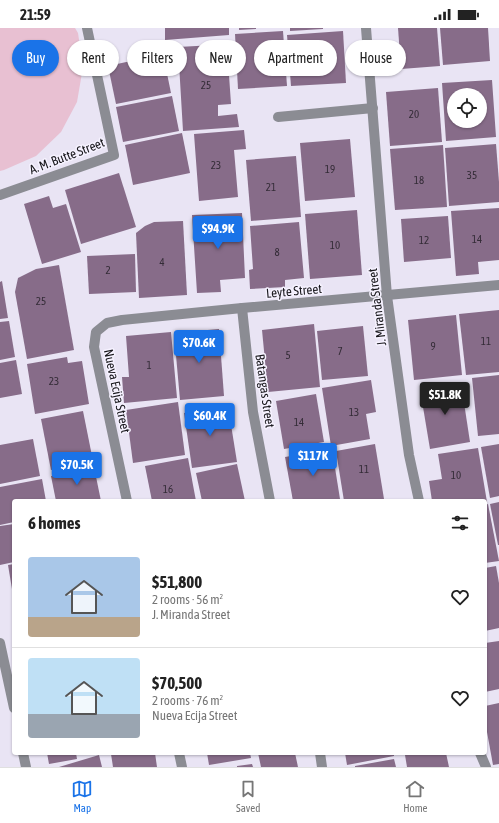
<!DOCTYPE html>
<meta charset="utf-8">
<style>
body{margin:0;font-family:"Asap Condensed",sans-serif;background:#f6f6f6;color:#222;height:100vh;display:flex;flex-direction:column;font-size:15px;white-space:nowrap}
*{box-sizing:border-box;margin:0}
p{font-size:13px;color:#767676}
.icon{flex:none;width:22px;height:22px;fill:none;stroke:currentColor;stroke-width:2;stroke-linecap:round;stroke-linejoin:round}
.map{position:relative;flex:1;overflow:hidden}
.sheet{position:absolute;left:12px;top:471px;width:475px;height:256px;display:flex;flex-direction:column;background:#fff;border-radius:4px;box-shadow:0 1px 3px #0004}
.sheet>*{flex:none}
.guide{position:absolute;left:12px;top:12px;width:475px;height:36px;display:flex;gap:8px}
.fabs{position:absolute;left:447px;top:60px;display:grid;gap:8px}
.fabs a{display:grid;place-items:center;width:40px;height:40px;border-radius:50%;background:#fff;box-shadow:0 1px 3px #0004;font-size:20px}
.price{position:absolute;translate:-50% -34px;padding:0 9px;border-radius:4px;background:#1a73e8;color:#fff;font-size:13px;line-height:26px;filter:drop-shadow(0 1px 2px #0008)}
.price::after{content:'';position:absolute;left:50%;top:24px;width:12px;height:9px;margin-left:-6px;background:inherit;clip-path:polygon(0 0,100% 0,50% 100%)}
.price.on{background:#222;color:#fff}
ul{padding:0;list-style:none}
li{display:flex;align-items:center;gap:12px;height:100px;padding:0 16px}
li+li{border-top:1px solid #e0e0e0}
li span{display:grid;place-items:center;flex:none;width:112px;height:80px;border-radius:4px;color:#555}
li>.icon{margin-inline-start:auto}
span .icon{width:48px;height:48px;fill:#fffc;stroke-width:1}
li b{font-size:17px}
h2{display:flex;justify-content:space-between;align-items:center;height:48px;padding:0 16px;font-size:17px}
.pill{padding:0 14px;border-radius:18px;background:#fff;box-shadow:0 1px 3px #0004;font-size:14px;line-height:36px}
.pill.on{background:#1a73e8;color:#fff}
.status{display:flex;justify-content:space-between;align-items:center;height:28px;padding:0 20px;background:#fff;direction:ltr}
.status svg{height:11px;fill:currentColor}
.dock{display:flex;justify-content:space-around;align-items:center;height:56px;border-top:1px solid #e0e0e0;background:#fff;font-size:11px;color:#767676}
.dock a{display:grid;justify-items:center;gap:2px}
.dock .on{color:#1a73e8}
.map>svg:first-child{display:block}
</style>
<div class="status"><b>21:59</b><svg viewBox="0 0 49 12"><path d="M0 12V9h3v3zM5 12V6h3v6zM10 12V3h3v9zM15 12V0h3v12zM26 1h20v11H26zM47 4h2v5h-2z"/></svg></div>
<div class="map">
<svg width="499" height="739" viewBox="0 0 499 739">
<rect width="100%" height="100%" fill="#e9e4f4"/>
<polygon fill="#e8c0d2" points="0,0 75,0 78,5 83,39 77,74 61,104 36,128 4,142 0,143"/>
<g fill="#876c89" fill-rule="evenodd">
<polygon points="165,0 229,0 229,7 165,12"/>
<polygon points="239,0 256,0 256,1 239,2"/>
<polygon points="290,0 323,0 323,1 290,3"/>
<polygon points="398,0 437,0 440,38 401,41"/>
<polygon points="440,0 488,0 490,33 443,37"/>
<polygon points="283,3 287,58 238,61 235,6"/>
<polygon points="343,3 346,55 291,58 287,7"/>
<polygon points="233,16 235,47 229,47 231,76 218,77 218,88 237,86 239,99 183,103 178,19"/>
<polygon points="163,26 171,65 116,76 108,38"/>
<path d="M492 52 496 109 446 113 442 55ZM454 67H480V93H454Z"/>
<polygon points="438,60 442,114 390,118 386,64"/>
<polygon points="172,68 179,103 123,114 116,79"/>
<polygon points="244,102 246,121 234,122 238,169 199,173 194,106"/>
<polygon points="182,105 190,145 133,157 125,117"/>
<polygon points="350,111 355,169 305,173 300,115"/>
<polygon points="496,116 499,154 499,174 449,178 445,120"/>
<polygon points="443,117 447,179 395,182 390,121"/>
<polygon points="296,128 301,189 251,193 246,132"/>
<polygon points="119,145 136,199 81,216 65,162"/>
<polygon points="49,168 53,180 66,176 81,224 42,236 24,176"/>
<polygon points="499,180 499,232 478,234 479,246 456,248 451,183"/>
<polygon points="357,182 362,247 310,251 305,186"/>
<polygon points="242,185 245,250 220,252 221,264 197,265 192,187"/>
<polygon points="448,188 451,230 404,234 401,191"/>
<polygon points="183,193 187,267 139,270 136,205 145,198 154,194"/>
<polygon points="299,194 304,250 285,252 285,259 250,261 249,242 253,241 250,198"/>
<polygon points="135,226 136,264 89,266 87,228"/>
<polygon points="59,237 74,322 27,331 15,264 18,250 36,241"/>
<polygon points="2,253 8,290 0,291 0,254"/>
<polygon points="499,282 499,344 466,347 459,286"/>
<polygon points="456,287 462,347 414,352 408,292"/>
<polygon points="9,293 15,329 0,332 0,294"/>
<polygon points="314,296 320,359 268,364 262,302"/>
<polygon points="363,298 368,348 322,352 317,303"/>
<polygon points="219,301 224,368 180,372 174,305"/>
<polygon points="171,304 177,370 124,375 122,349 129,349 126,308"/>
<polygon points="67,329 68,335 82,333 89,376 35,386 27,336"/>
<polygon points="16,332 22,366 0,370 0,335"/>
<polygon points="499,347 499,406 478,408 472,350"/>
<polygon points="371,352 376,384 366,386 370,411 331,418 322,360"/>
<polygon points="461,355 470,414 430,421 420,361"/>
<polygon points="316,366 324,414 284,421 276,373"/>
<polygon points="178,374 185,427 133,435 126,382"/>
<polygon points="228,378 237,434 192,440 184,385"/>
<polygon points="83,383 93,433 51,442 41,391"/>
<polygon points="33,411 40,448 0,456 0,417"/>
<polygon points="375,416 384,471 370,473 344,473 336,423"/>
<polygon points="499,416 499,468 490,470 481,419"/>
<polygon points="478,420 487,474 485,474 485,473 432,473 429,453 442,451 438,426"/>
<polygon points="332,421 340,471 327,473 293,473 285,429"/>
<polygon points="188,430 196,473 152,473 145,438"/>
<polygon points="237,436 245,473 202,473 196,445"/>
<polygon points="94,439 101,473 56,473 51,448"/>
<polygon points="42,451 46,473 14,473 14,494 0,497 0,459"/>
<polygon points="499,474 499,517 498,517 490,476"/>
<polygon points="488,476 499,533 485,535 485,477"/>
<polygon points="14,496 14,534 0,537 0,498"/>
<polygon points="14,536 14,567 13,567 8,537"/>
<polygon points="496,538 499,555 499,600 485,603 485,540"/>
<polygon points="499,613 499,661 485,664 485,615"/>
<polygon points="499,675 499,736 493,737 485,693 485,678"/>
<polygon points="47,725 76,725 77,731 49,736"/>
<polygon points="119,725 155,725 157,739 113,739 111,726"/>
<polygon points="207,725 250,725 251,730 209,737"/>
<polygon points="258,725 295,725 298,739 261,739"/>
<polygon points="345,725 394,725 394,728 347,737"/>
<polygon points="418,725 446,725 449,739 407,739 405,727"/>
<polygon points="99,727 102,739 59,739"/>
<polygon points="394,731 396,739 355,739 355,738"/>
<polygon points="252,736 253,739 237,739 237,738"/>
</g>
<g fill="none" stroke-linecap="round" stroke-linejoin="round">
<g stroke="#8b8c93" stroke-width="10">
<polyline points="366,0 387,268 409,427 419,473"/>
<polyline points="278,89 373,80"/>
<polyline points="0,167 114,127 87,0"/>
<polyline points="242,280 253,384 270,473"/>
<polyline points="127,473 94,319 96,304 107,295 122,292 242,280 499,257"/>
<polyline points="0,615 14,680"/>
<polyline points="23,725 26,739"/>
<polyline points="179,725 182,739"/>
<polyline points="320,725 322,739"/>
<polyline points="480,725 486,739"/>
</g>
</g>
<g text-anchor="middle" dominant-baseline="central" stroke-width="3" stroke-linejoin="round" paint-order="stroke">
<g font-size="11" fill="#342c37">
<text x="206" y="57">25</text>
<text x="414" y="86">20</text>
<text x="216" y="137">23</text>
<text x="330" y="141">19</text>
<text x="472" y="147">35</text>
<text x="419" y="152">18</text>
<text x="271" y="159">21</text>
<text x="477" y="211">14</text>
<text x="424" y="212">12</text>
<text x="335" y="217">10</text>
<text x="277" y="224">8</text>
<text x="162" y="234">4</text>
<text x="108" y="242">2</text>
<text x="41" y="273">25</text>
<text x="486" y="313">11</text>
<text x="433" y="318">9</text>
<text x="340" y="323">7</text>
<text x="288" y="327">5</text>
<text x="149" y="337">1</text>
<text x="54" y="353">23</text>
<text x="354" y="384">13</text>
<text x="299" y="394">14</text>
<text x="364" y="441">11</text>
<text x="456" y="447">10</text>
<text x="168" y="461">16</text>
</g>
<g font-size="13" fill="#18171c" stroke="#f6f2ff">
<text transform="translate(67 128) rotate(-21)">A. M. Butte Street</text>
<text transform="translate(294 263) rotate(-5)">Leyte Street</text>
<text transform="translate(377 279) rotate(-97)">J. Miranda Street</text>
<text transform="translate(117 363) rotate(78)">Nueva Ecija Street</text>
<text transform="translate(265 363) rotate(82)">Batangas Street</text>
</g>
</g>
</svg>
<div class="fabs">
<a><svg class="icon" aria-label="locate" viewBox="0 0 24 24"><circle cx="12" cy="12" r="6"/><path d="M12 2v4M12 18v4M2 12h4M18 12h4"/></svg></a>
</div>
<b class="price" style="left:218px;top:222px">$94.9K</b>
<b class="price" style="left:199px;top:336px">$70.6K</b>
<b class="price on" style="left:445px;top:388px">$51.8K</b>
<b class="price" style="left:210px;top:409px">$60.4K</b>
<b class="price" style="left:313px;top:449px">$117K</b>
<b class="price" style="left:77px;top:458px">$70.5K</b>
<div class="guide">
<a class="pill on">Buy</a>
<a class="pill">Rent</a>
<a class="pill">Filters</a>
<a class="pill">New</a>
<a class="pill">Apartment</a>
<a class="pill">House</a>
</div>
<section class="sheet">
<h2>6 homes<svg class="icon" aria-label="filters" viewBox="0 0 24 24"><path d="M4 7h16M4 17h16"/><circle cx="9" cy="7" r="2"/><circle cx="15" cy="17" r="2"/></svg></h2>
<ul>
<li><span style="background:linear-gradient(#a9c7e8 75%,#b9a48a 0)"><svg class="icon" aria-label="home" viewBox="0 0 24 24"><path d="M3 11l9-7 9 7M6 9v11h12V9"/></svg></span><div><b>$51,800</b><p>2 rooms · 56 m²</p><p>J. Miranda Street</p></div><svg class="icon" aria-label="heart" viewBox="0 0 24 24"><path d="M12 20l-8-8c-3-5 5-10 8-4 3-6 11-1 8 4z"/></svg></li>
<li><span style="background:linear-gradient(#bfe0f5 70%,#9aa5b1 0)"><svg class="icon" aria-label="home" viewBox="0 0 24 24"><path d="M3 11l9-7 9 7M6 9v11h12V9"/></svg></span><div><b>$70,500</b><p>2 rooms · 76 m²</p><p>Nueva Ecija Street</p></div><svg class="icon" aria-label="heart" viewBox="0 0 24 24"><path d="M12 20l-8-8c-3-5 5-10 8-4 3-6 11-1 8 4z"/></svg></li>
</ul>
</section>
</div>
<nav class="dock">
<a class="on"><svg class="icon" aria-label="map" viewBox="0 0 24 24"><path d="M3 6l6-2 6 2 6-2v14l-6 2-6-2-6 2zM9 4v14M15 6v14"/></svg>Map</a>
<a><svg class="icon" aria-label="saved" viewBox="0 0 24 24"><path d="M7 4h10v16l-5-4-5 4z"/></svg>Saved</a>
<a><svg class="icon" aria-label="home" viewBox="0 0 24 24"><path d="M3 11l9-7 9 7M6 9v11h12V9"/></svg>Home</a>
</nav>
